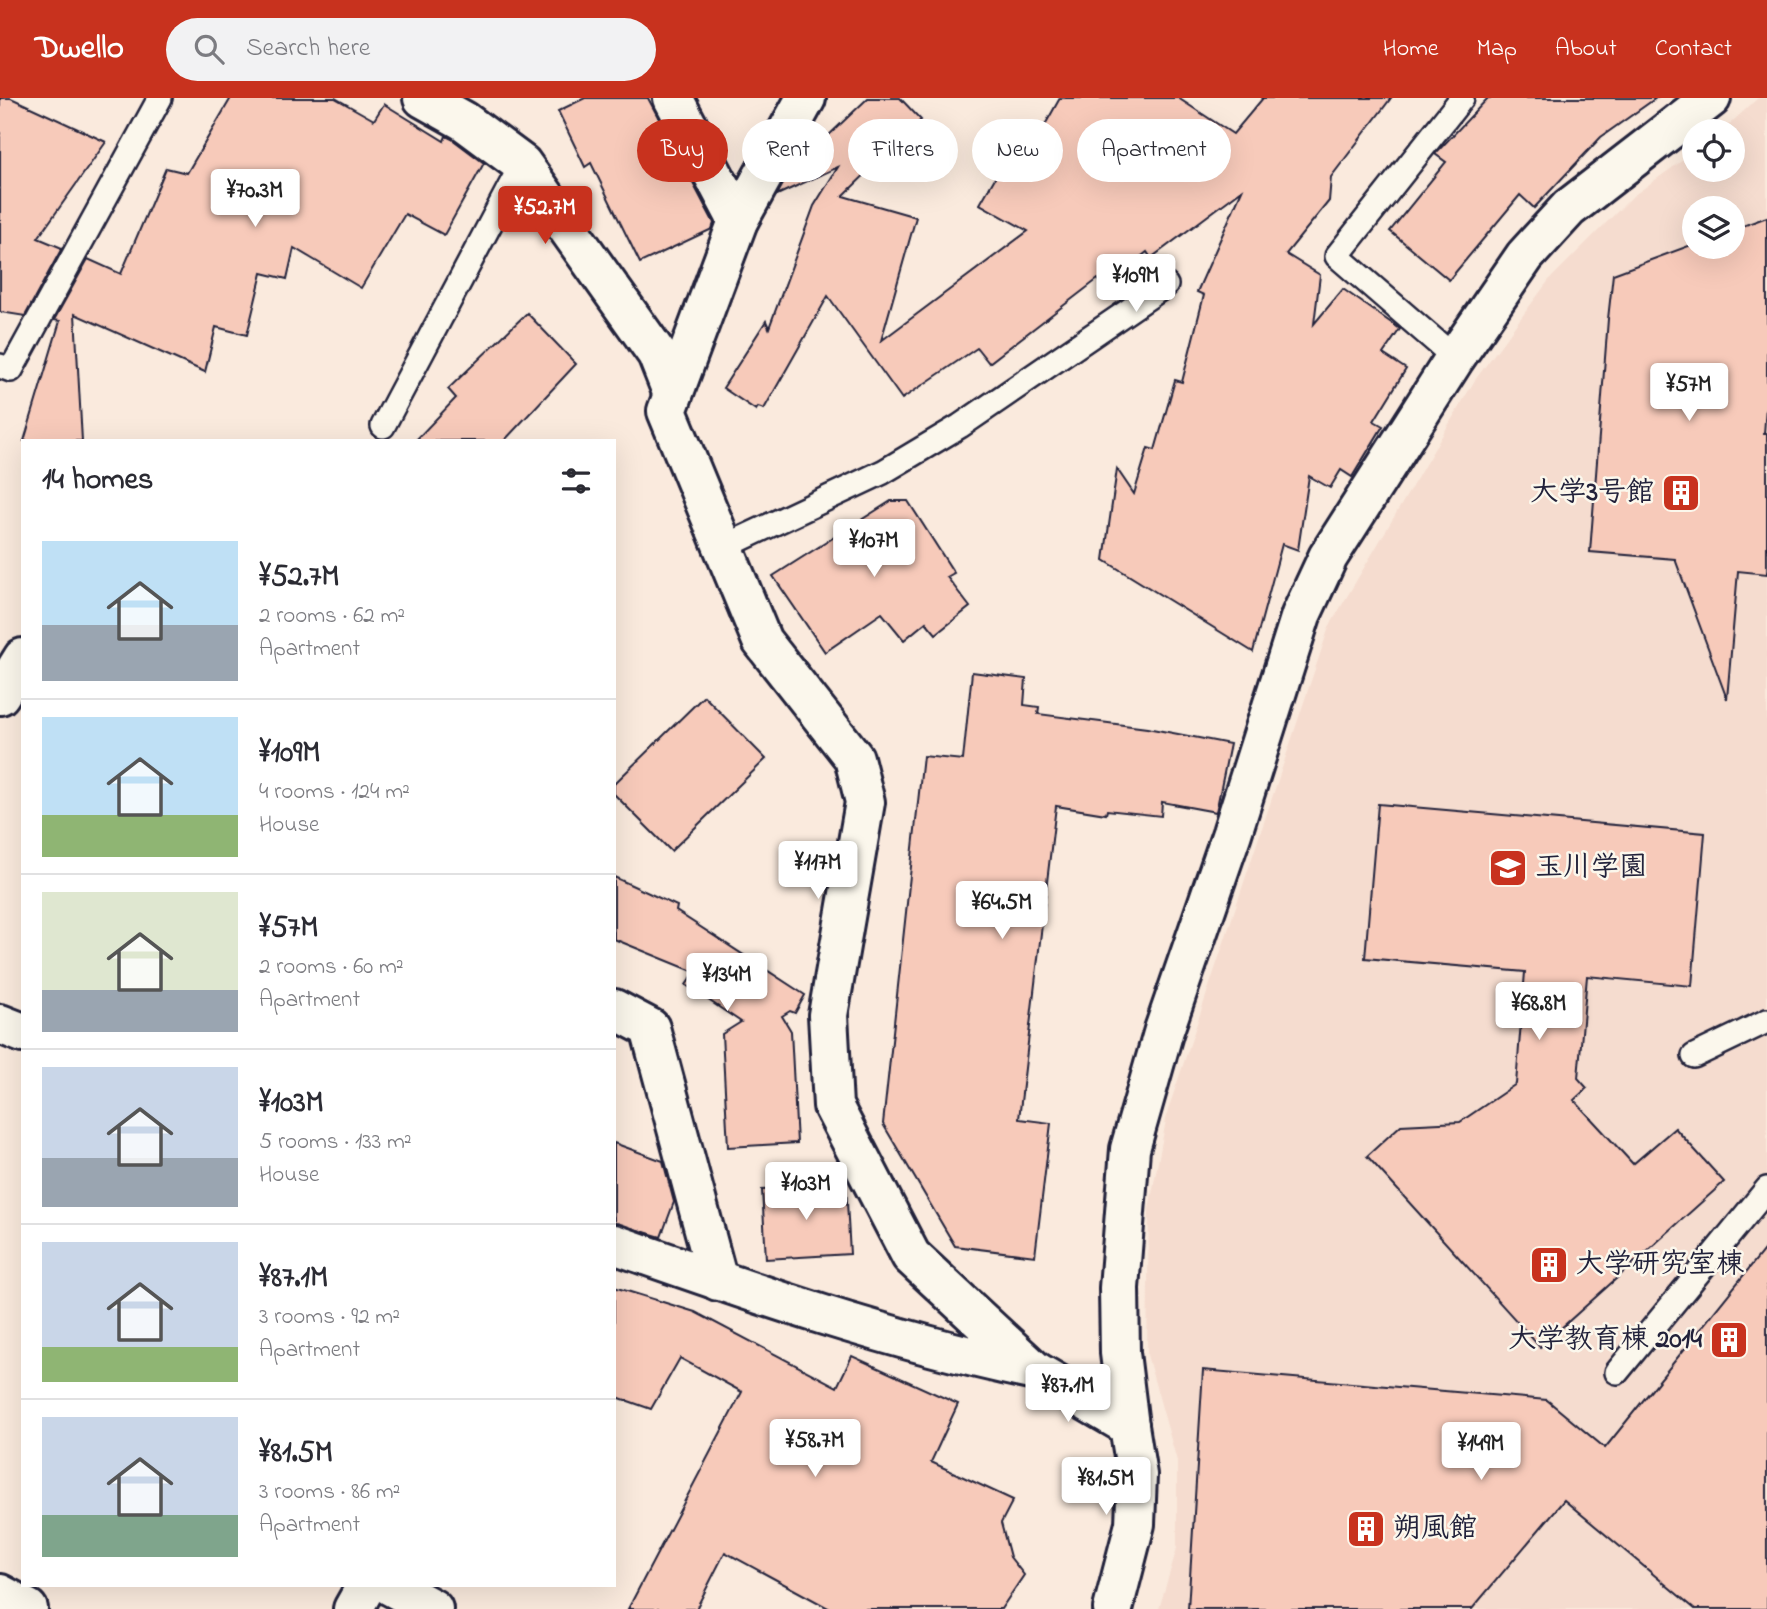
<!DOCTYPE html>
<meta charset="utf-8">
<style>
body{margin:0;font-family:"Indie Flower","Klee One",sans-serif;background:#f2f2f3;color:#2b2b33;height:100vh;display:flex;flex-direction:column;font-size:26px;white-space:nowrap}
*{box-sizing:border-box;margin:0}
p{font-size:23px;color:#7c7c81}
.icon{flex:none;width:38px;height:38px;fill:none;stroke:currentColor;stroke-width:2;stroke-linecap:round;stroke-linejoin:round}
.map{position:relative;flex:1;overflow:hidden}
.panel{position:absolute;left:21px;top:341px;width:595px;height:1148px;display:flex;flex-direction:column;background:#fff;border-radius:0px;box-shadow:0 7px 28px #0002}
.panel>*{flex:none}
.guide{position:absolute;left:637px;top:21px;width:665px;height:63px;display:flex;gap:14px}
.fabs{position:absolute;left:1682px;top:21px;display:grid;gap:14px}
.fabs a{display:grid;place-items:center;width:63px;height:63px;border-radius:50%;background:#fff;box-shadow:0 7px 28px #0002;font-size:35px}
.price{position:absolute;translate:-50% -60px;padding:0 16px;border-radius:7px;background:#fff;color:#222;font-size:23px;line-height:46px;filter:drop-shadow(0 2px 4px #0008)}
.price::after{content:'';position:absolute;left:50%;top:42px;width:21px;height:16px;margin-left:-10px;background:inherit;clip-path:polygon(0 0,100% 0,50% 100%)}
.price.active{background:#c8321e;color:#fff}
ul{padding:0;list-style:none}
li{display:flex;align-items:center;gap:21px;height:175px;padding:0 21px}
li+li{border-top:2px solid #e1e1e2}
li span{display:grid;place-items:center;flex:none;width:196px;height:140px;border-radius:0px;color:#555}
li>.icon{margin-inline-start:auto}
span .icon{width:84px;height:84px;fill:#fffc;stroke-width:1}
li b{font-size:30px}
h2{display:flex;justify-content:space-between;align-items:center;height:84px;padding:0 21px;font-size:30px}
.tag{padding:0 24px;border-radius:32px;background:#fff;box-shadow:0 7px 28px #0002;font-size:24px;line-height:63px}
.tag.active{background:#c8321e;color:#fff}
header{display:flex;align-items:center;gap:42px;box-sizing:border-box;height:98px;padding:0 35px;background:#c8321e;color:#fff}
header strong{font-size:33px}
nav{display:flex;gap:38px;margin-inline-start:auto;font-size:24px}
.search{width:490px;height:63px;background:#f2f2f3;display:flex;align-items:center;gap:18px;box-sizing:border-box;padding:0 24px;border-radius:38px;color:#7c7c81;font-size:26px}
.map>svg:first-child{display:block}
</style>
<header>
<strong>Dwello</strong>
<div class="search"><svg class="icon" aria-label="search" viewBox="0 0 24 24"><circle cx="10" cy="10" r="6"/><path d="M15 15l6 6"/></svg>Search here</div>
<nav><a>Home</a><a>Map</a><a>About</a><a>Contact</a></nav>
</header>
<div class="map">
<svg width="1767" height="1511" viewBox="0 0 1767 1511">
<rect width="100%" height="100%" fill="#faeadd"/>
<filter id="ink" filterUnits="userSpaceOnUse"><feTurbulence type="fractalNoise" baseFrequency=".0143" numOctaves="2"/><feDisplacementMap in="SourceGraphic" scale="14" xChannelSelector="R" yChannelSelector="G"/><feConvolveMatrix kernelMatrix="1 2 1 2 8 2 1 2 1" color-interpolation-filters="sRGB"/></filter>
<g filter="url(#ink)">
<path fill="#f5dccf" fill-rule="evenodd" d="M1758 0H1767V1511H1159L1177 1450V1363L1147 1257 1149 1111 1168 1012 1329 529 1475 282 1549 182 1633 98 1694 54V72H1732V33H1722ZM1694 110H1732V149H1694Z"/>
<g fill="#f7caba" stroke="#22223b" stroke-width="2">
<polygon points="0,0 11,0 106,44 38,140 62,150 25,218 0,214"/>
<polygon points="231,0 335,0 374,22 384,6 444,43 446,38 452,41 484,65 444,137 405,116 361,190 294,150 287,181 262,175 247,237 216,229 205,274 75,216 82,343 24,343 60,223 54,222 88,161 121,176 166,70 187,75"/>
<polygon points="585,0 648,0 714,125 712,131 640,165 591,65 585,69 558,13"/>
<polygon points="868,0 900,0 921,22 843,98 916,119 881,243 1028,133 980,106 1007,59 1022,68 1060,0 1178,0 1233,36 1263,0 1391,0 1331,79 1329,103 1286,156 1320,177 1314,226 1343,191 1400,231 1383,256 1406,271 1374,323 1383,328 1352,379 1341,372 1330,390 1309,378 1298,452 1282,446 1253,554 1104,462 1117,371 1134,396 1148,350 1155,352 1175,282 1182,284 1204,197 1197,194 1242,92 1151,160 1147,154 1104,188 1098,181 989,265 977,250 902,301 828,198 764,311 758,309 756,312 723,290 766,223 769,230 814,108 838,69 777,97 789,75"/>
<polygon points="1488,0 1656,0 1601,39 1534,110 1520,97 1449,182 1390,133 1446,64 1435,56"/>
<polygon points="1767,119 1767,295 1764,336 1767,336 1767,476 1738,473 1727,601 1675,461 1590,454 1608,221 1613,176 1694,146 1732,149 1732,132"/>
<polygon points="527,215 576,266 504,343 415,343 456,300 448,291"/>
<polygon points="891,403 908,403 954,475 947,479 970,509 936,536 926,524 904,542 882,515 825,554 773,478"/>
<polygon points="972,574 1026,581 1024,607 1039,609 1038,616 1147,630 1230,646 1216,714 1162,704 1161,718 1107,712 1106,716 1056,708 1019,1021 1051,1025 1035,1158 955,1148 883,1026 923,658 963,662"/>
<polygon points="704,598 766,661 671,753 614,696 614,686"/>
<polygon points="1378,706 1705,735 1692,888 1587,878 1578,980 1587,990 1574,1002 1633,1066 1675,1030 1724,1084 1540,1249 1367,1058 1401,1027 1460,1024 1516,986 1525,874 1365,860"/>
<polygon points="614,779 677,808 676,813 805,897 795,915 790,913 782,918 791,933 797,1045 728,1049 722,936 741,924 686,887 695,874 614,841"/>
<polygon points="614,1045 663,1063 674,1104 661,1139 614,1125"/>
<polygon points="846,1087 850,1156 766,1161 762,1092"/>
<polygon points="1767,1148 1767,1511 1695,1511 1564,1402 1472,1511 1188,1511 1203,1272 1547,1302 1605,1350"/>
<polygon points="614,1189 695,1214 837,1289 852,1258 958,1306 931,1364 1013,1402 1001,1425 1010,1459 1024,1477 1001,1511 830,1511 725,1454 696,1511 628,1511 742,1294 680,1260 651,1311 614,1298"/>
</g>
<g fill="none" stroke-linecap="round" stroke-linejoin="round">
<defs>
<g id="service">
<polyline points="1455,260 1337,158 1462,0"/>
<polyline points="0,268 11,272 160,0"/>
<polyline points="383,328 522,66"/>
<polyline points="724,449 883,374 960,328 1166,187"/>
<polyline points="1694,958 1767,923"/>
<polyline points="1617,1274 1767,1091"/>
</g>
<g id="minor">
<polyline points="423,0 464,23 522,66 657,256 672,294"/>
<polyline points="673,0 738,123"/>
<polyline points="806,0 738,123 667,313 762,543 854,660 865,704 828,917 833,1008 911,1158 1035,1273 1129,1328"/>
<polyline points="0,597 23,560"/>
<polyline points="614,911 650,930 718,1183"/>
<polyline points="0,926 23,935"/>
<path d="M614 1146C753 1195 891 1243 1035 1273"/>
<polyline points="1129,1328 1120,1255 1119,1190 1130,1051 1164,932 1232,735 1301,517 1328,459 1455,260 1525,158 1569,110 1711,0"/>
<polyline points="391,1488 433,1511"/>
<polyline points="0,1496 28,1511"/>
<polyline points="353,1511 366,1488"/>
</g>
<polyline id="tertiary" points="1113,1511 1135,1426 1137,1377 1129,1328"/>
</defs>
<use href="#service" stroke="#22223b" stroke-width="28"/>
<use href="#minor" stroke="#22223b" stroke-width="44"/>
<use href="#tertiary" stroke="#22223b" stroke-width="44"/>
<use href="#service" stroke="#fbf7ec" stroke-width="23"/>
<use href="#minor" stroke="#fbf7ec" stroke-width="38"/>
<use href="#tertiary" stroke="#fbf7ec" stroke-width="38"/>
</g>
</g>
<defs>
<symbol id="building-square" viewBox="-11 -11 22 22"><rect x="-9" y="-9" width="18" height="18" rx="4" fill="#c8321e" stroke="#fbf7ec"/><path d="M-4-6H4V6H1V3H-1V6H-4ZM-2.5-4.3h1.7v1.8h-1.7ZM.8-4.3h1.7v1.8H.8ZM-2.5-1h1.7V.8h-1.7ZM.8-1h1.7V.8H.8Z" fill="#fff"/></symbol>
<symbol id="university-square" viewBox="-11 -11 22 22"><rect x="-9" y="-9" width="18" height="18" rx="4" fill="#c8321e" stroke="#fbf7ec"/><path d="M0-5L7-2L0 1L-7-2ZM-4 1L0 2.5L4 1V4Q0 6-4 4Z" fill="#fff"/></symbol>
</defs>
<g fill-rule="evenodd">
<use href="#building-square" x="1659" y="373" width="44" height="44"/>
<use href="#university-square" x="1486" y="748" width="44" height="44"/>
<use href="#building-square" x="1527" y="1145" width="44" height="44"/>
<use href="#building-square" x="1707" y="1220" width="44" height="44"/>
<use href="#building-square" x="1344" y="1409" width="44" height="44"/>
</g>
<g text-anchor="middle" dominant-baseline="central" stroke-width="5" stroke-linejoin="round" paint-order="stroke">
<g font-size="28" font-weight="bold" fill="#22223b" stroke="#fbf7ec" text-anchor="start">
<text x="1654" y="395" text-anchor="end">大学3号館</text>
<text x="1535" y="770">玉川学園</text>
<text x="1576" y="1167">大学研究室棟</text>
<text x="1702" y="1242" text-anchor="end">大学教育棟 2014</text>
<text x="1393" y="1431">朔風館</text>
</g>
</g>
</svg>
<div class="fabs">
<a><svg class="icon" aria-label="locate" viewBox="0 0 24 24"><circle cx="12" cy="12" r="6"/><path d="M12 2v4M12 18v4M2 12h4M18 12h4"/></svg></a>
<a><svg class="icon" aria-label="layers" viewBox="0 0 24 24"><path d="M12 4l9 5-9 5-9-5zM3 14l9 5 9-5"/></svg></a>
</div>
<b class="price" style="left:255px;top:131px">¥70.3M</b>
<b class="price active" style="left:545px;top:148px">¥52.7M</b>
<b class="price" style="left:1136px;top:216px">¥109M</b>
<b class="price" style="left:1689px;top:325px">¥57M</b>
<b class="price" style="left:874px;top:481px">¥107M</b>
<b class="price" style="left:818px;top:803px">¥117M</b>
<b class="price" style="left:1002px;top:843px">¥64.5M</b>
<b class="price" style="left:727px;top:915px">¥134M</b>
<b class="price" style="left:1539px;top:944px">¥68.8M</b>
<b class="price" style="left:806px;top:1124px">¥103M</b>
<b class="price" style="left:1068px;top:1326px">¥87.1M</b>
<b class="price" style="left:815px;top:1381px">¥58.7M</b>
<b class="price" style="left:1481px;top:1384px">¥149M</b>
<b class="price" style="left:1106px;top:1419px">¥81.5M</b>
<div class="guide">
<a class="tag active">Buy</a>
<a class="tag">Rent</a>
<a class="tag">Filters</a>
<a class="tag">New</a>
<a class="tag">Apartment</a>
</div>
<section class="panel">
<h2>14 homes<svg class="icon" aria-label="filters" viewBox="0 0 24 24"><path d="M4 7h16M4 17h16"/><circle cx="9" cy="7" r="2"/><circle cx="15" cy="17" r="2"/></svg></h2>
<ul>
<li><span style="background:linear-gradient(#bfe0f5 60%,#9aa5b1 0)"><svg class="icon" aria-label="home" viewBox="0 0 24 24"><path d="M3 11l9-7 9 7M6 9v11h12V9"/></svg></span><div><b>¥52.7M</b><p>2 rooms · 62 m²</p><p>Apartment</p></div></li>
<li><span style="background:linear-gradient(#bfe0f5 70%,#8fb573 0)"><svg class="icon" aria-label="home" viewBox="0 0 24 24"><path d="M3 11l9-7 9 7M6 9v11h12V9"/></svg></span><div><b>¥109M</b><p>4 rooms · 124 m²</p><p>House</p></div></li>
<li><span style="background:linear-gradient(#dfe7d0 70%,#9aa5b1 0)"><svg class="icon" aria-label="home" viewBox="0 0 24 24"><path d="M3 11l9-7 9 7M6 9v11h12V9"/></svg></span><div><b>¥57M</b><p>2 rooms · 60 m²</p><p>Apartment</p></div></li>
<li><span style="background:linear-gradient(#c9d6e8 65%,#9aa5b1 0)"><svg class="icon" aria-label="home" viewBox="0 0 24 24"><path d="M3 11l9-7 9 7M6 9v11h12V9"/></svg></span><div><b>¥103M</b><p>5 rooms · 133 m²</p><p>House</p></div></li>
<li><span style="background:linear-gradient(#c9d6e8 75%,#8fb573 0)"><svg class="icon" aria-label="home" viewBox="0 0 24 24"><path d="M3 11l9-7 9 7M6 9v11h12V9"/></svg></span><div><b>¥87.1M</b><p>3 rooms · 92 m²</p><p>Apartment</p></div></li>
<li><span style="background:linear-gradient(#c9d6e8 70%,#7fa58c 0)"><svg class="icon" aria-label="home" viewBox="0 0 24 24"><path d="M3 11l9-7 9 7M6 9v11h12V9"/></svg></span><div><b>¥81.5M</b><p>3 rooms · 86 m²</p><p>Apartment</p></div></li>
</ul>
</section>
</div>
